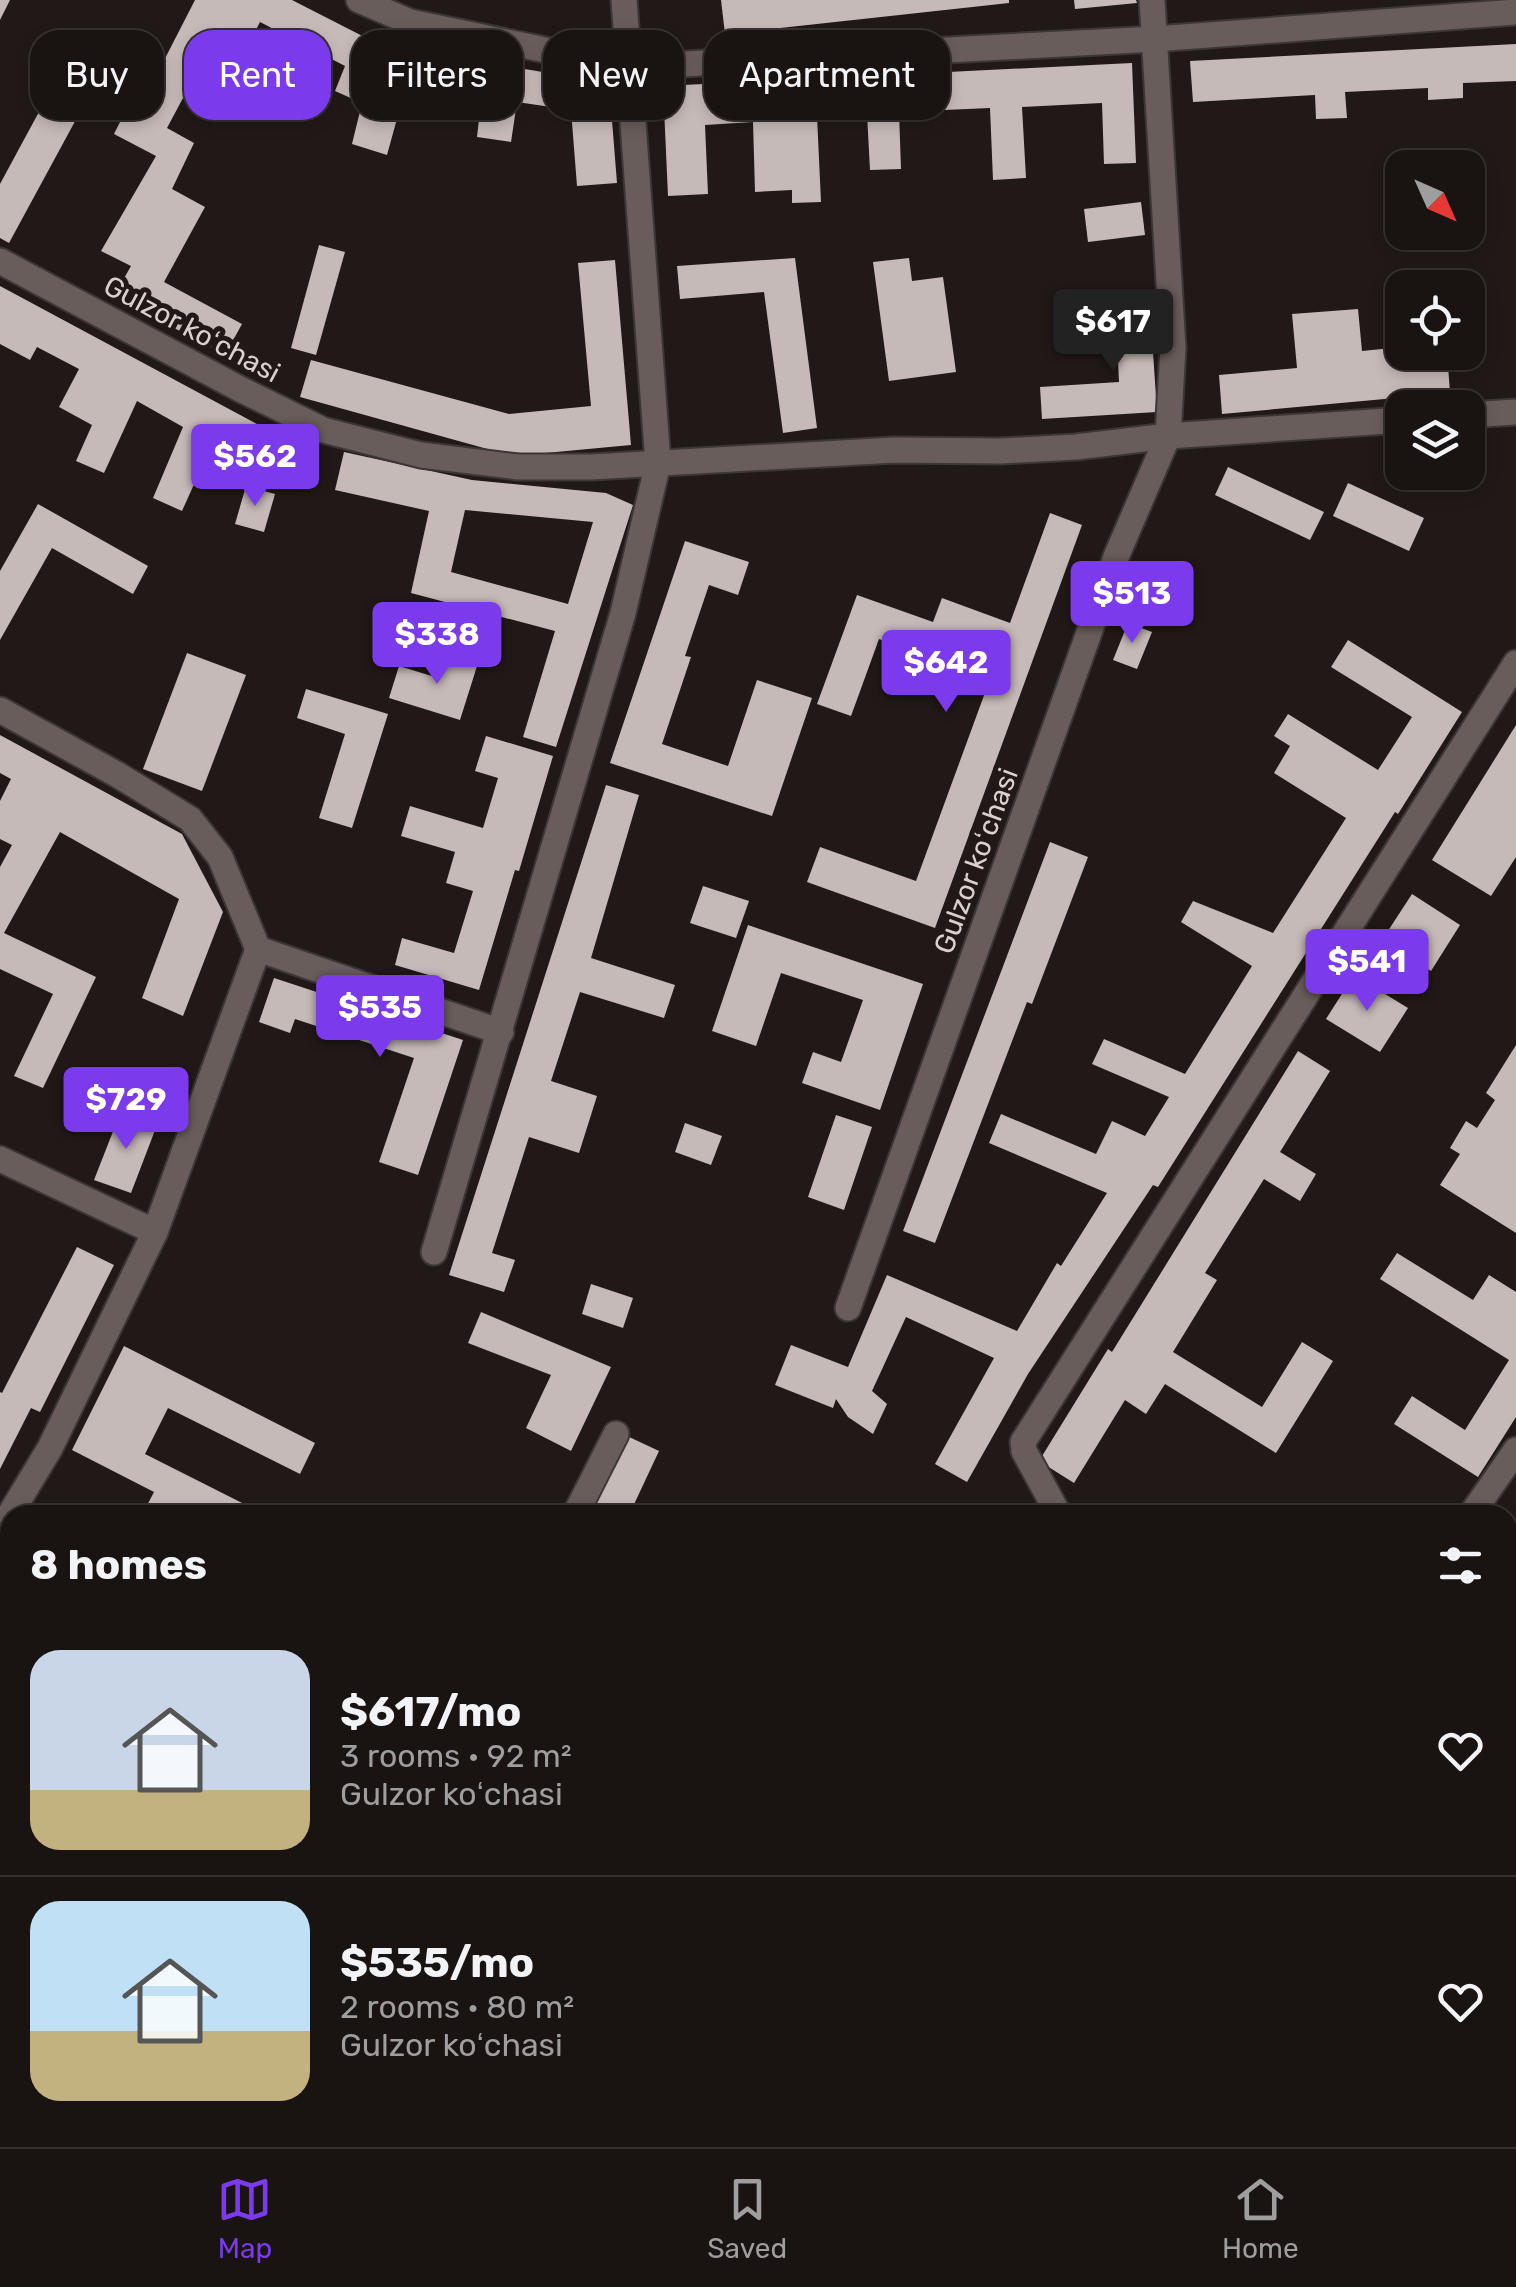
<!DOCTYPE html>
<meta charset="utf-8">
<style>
body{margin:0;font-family:Rubik,sans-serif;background:#221c1a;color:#f1f3f6;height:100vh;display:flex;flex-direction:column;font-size:38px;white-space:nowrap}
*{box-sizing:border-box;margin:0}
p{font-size:32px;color:#9f9e9f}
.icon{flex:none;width:55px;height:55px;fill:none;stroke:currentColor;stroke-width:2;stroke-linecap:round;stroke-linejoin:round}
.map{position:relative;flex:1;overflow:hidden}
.drawer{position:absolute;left:0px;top:1505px;width:1518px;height:642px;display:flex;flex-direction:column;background:#191311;border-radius:30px 30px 0 0;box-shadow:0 5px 15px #0003,0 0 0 2px #373231}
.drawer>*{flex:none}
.hud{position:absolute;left:30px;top:30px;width:1000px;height:90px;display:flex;gap:20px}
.needle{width:65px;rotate:135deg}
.buttons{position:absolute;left:1385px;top:150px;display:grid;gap:20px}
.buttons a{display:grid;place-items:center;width:100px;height:100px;border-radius:20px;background:#191311;box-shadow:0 5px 15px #0003,0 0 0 2px #373231;font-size:50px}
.price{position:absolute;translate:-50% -85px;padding:0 22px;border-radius:10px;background:#7c3aed;color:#fff;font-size:32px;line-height:65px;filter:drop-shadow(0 2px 5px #0008)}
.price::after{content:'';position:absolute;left:50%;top:60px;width:30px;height:22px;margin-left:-15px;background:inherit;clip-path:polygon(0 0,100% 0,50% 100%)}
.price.selected{background:#222;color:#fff}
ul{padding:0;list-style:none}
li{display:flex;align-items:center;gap:30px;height:250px;padding:0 30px}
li+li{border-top:2px solid #373231}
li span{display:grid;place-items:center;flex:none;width:280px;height:200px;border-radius:30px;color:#555}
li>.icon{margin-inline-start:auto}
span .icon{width:120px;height:120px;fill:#fffc;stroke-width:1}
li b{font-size:42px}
h2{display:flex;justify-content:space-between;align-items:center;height:120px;padding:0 30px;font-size:42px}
.pill{padding:0 35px;border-radius:30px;background:#191311;box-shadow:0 5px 15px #0003,0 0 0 2px #373231;font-size:35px;line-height:90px}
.pill.selected{background:#7c3aed;color:#fff}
.menu{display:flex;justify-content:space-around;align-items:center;height:140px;border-top:2px solid #373231;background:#191311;font-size:28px;color:#9f9e9f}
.menu a{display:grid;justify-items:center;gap:5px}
.menu .selected{color:#7c3aed}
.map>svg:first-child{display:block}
</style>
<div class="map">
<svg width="1516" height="2147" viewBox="0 0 1516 2147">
<rect width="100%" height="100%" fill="#211917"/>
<g fill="#c6bab8" fill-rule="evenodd">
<polygon points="0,0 10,0 0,20"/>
<polygon points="195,0 292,0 380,45 609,83 617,183 577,186 571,110 517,102 511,142 477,137 480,110 403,97 387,155 352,144 362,103 335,91 345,66 260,22 213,114 183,98 167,128 194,143 172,189 205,207 164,282 242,324 225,355 114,296 131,266 101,251 156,156 114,134 127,108 137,113"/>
<polygon points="721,0 1009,0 1009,3 725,34"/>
<polygon points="1074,0 1136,0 1137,3 1075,9"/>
<polygon points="1516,44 1516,81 1463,83 1463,98 1428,100 1428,88 1345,92 1347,118 1316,119 1315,95 1193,102 1190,61"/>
<polygon points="1132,63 1136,163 1104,164 1102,103 1022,107 1026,178 993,180 990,108 899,112 901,169 870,170 867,114 817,116 821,202 792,203 792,190 755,192 753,122 705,125 708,194 668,196 663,86"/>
<polygon points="60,73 92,90 9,243 0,238 0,184"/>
<polygon points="1141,202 1145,235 1088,242 1084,209"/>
<polygon points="319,245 345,252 316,355 291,348"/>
<polygon points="795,258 817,428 783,433 764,292 680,299 677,266"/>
<polygon points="909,258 912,281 943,277 956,372 889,381 873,262"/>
<polygon points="615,260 631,445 513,456 300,397 311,360 509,414 591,406 578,263"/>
<polygon points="1439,268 1441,288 1409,288 1408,271"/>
<polygon points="0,286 296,445 282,478 214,440 182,511 153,498 183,427 137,401 104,473 76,461 92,425 59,407 79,369 37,347 30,360 0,344"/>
<polygon points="1150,307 1157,412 1042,419 1040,387 1119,382 1117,341 1102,342 1100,311"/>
<polygon points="1358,309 1362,351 1402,347 1402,352 1447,352 1450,393 1222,414 1219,375 1297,368 1292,314"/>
<path d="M344 452 472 480 606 493 633 505 556 747 523 737 555 631 411 593 429 511 335 490ZM465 510 593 522 568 604 451 572Z"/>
<polygon points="1228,467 1324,512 1310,540 1215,495"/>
<polygon points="1348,483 1424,518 1409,551 1333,516"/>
<polygon points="246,486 275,494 264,532 235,524"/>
<polygon points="38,504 148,566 133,594 52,548 0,640 0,571"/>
<polygon points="1050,513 1082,525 935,928 807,882 820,847 916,881 990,679 879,639 851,716 817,704 857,595 933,622 942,598 1010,623"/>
<polygon points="685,541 749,562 738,595 709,585 685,656 691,657 662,744 728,766 757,680 812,698 772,816 610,763"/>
<polygon points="1128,623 1152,632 1137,669 1113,660"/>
<polygon points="1348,640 1462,712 1398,814 1395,812 1158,1187 1153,1185 1028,1374 967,1482 935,1464 994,1358 906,1317 872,1391 887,1404 873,1434 848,1417 836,1399 833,1408 775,1385 791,1345 848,1367 887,1275 1017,1331 1057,1263 1061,1266 1107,1193 989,1143 1001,1114 1096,1154 1112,1121 1145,1136 1169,1097 1092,1064 1104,1039 1185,1074 1252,966 1181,922 1193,901 1273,933 1346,818 1274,773 1290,746 1274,736 1288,714 1378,770 1412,717 1331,667"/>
<polygon points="443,652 478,663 460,720 389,698 399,666 435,677"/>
<polygon points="187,653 246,675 202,791 143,769"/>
<polygon points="306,689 388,714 352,828 319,818 345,734 297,718"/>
<polygon points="1516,725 1516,857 1491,896 1432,860"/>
<polygon points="0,735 182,834 223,912 183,1016 142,998 179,899 60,832 4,933 96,977 43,1088 14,1076 53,994 0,969 0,867 12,845 0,839 0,801 11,779 0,773"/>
<polygon points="486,736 553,756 519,871 515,870 479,990 395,965 402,938 454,953 473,891 446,883 455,852 401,836 410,806 483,828 498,778 475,771"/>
<polygon points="606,785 639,795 591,958 675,985 664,1018 580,992 551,1081 597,1096 579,1153 529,1137 492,1253 515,1260 504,1292 449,1275"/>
<polygon points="1050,842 1088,857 1032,1004 1027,1002 935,1243 903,1231"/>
<polygon points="703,886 749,901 736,938 690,923"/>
<polygon points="1412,894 1460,925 1431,971 1382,940"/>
<polygon points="748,925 923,984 880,1110 802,1083 813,1052 841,1062 863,1000 781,973 756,1046 712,1031"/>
<polygon points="1354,975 1408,1008 1380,1052 1326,1019"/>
<polygon points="274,978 463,1040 418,1175 379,1162 414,1058 295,1019 290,1033 259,1022"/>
<polygon points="1516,1045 1516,1233 1440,1185 1460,1154 1450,1148 1466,1121 1477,1128 1495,1100 1486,1093"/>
<polygon points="1298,1051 1330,1071 1280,1152 1316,1174 1300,1201 1264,1179 1205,1273 1217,1280 1173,1352 1262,1407 1302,1342 1333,1361 1276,1453 1165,1384 1146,1414 1125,1400 1074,1483 1039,1461 1108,1349 1112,1352"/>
<polygon points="121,1111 157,1125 131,1193 94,1180"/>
<polygon points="836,1115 872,1127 844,1210 808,1197"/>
<polygon points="685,1123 722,1136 711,1165 675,1152"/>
<polygon points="77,1247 114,1265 40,1412 31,1408 0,1469 0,1392 2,1393"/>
<polygon points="1397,1253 1473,1300 1489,1275 1516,1292 1516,1417 1478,1477 1394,1424 1412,1396 1465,1430 1509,1360 1380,1279"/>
<polygon points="591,1284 633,1298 623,1328 582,1314"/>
<polygon points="481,1312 611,1367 571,1451 526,1428 551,1375 468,1343"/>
<polygon points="124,1346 315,1443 300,1474 168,1408 145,1454 266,1515 142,1515 154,1492 72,1450"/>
<polygon points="625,1435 659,1451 629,1515 588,1515"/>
<polygon points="0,1847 10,1852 10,1901 0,1896"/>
<polygon points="0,1952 10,1957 10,2129 0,2124 0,2082 10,2060 0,2056"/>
<polygon points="1516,2106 1516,2147 1465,2147 1447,2138 1508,2138 1508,2122"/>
<polygon points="30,2138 141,2138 137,2147 52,2147"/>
<polygon points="168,2138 207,2138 203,2147 164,2147"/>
<polygon points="294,2138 423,2138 444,2147 353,2147 332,2138 329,2147 290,2147"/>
<polygon points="541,2138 633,2138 654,2147 563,2147"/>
<polygon points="702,2138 747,2138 743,2147 698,2147"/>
</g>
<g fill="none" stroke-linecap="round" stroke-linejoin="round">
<defs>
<g id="minor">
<polyline points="359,0 410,22 628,67 1155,39 1516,12"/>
<polyline points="0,261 240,389 323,430 421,455 518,467 591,467 894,450 1001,451 1076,447 1168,436 1402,420"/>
<polyline points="1468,415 1516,412"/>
<polyline points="0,710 118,775 190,819 220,857 258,949 501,1032"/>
<polyline points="0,1159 155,1232 258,949"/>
<polyline points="434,1252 623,613 658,463 624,0"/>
<polyline points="848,1308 1116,557 1168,436 1173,348 1152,0"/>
<polyline points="575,1515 616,1434"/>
<polyline points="1059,1515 1024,1451 1023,1442 1516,663"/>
<polyline points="1471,1515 1516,1450"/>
<polyline points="0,1531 50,1448 155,1232"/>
<polyline points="0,1586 10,1591"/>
<polyline points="1508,1724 1516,1729"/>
<polyline points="0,1921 10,1925"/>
<polyline points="481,2138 502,2147"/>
<polyline points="1160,2138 1179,2147"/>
</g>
</defs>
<use href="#minor" stroke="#3c3635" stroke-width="29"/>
<use href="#minor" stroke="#685d5b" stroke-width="25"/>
</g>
<g text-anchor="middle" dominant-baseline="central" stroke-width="10" stroke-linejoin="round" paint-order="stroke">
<g font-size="28" fill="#d8d1d0" stroke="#211917">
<text transform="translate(192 329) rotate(28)">Gulzor koʻchasi</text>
<text transform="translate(976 861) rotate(-70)">Gulzor koʻchasi</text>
</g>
</g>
</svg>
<div class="buttons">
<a><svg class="needle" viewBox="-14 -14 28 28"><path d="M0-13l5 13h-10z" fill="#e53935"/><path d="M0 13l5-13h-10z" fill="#9f9e9f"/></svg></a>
<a><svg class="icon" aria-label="locate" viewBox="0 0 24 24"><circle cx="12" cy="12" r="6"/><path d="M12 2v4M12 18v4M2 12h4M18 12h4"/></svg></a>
<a><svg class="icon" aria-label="layers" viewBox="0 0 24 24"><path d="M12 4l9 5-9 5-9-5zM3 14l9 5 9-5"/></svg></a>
</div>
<b class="price selected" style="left:1113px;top:374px">$617</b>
<b class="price" style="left:255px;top:509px">$562</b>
<b class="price" style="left:1132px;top:646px">$513</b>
<b class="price" style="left:437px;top:687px">$338</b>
<b class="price" style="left:946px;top:715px">$642</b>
<b class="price" style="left:1367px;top:1014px">$541</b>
<b class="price" style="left:380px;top:1060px">$535</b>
<b class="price" style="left:126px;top:1152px">$729</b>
<div class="hud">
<a class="pill">Buy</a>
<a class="pill selected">Rent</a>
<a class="pill">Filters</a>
<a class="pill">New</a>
<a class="pill">Apartment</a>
</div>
<section class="drawer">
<h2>8 homes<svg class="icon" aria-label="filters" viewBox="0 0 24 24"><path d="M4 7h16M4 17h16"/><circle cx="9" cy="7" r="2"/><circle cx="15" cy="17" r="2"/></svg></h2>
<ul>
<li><span style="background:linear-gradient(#c9d6e8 70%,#c2b280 0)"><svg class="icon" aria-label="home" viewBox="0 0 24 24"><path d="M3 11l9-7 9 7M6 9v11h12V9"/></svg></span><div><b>$617/mo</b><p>3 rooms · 92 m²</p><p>Gulzor koʻchasi</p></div><svg class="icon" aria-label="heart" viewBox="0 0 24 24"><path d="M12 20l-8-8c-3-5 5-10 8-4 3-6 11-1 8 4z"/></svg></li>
<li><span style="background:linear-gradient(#bfe0f5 65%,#c2b280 0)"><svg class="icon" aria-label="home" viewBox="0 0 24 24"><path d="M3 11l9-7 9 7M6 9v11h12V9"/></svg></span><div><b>$535/mo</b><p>2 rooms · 80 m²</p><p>Gulzor koʻchasi</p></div><svg class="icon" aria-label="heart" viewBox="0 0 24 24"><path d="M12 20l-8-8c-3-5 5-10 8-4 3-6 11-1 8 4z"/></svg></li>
</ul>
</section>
</div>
<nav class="menu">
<a class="selected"><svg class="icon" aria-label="map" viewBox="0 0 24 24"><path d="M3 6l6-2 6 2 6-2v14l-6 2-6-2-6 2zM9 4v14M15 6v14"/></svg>Map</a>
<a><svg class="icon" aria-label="saved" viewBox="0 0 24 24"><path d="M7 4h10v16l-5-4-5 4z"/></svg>Saved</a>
<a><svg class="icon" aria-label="home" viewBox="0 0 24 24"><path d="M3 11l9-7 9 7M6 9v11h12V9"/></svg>Home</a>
</nav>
